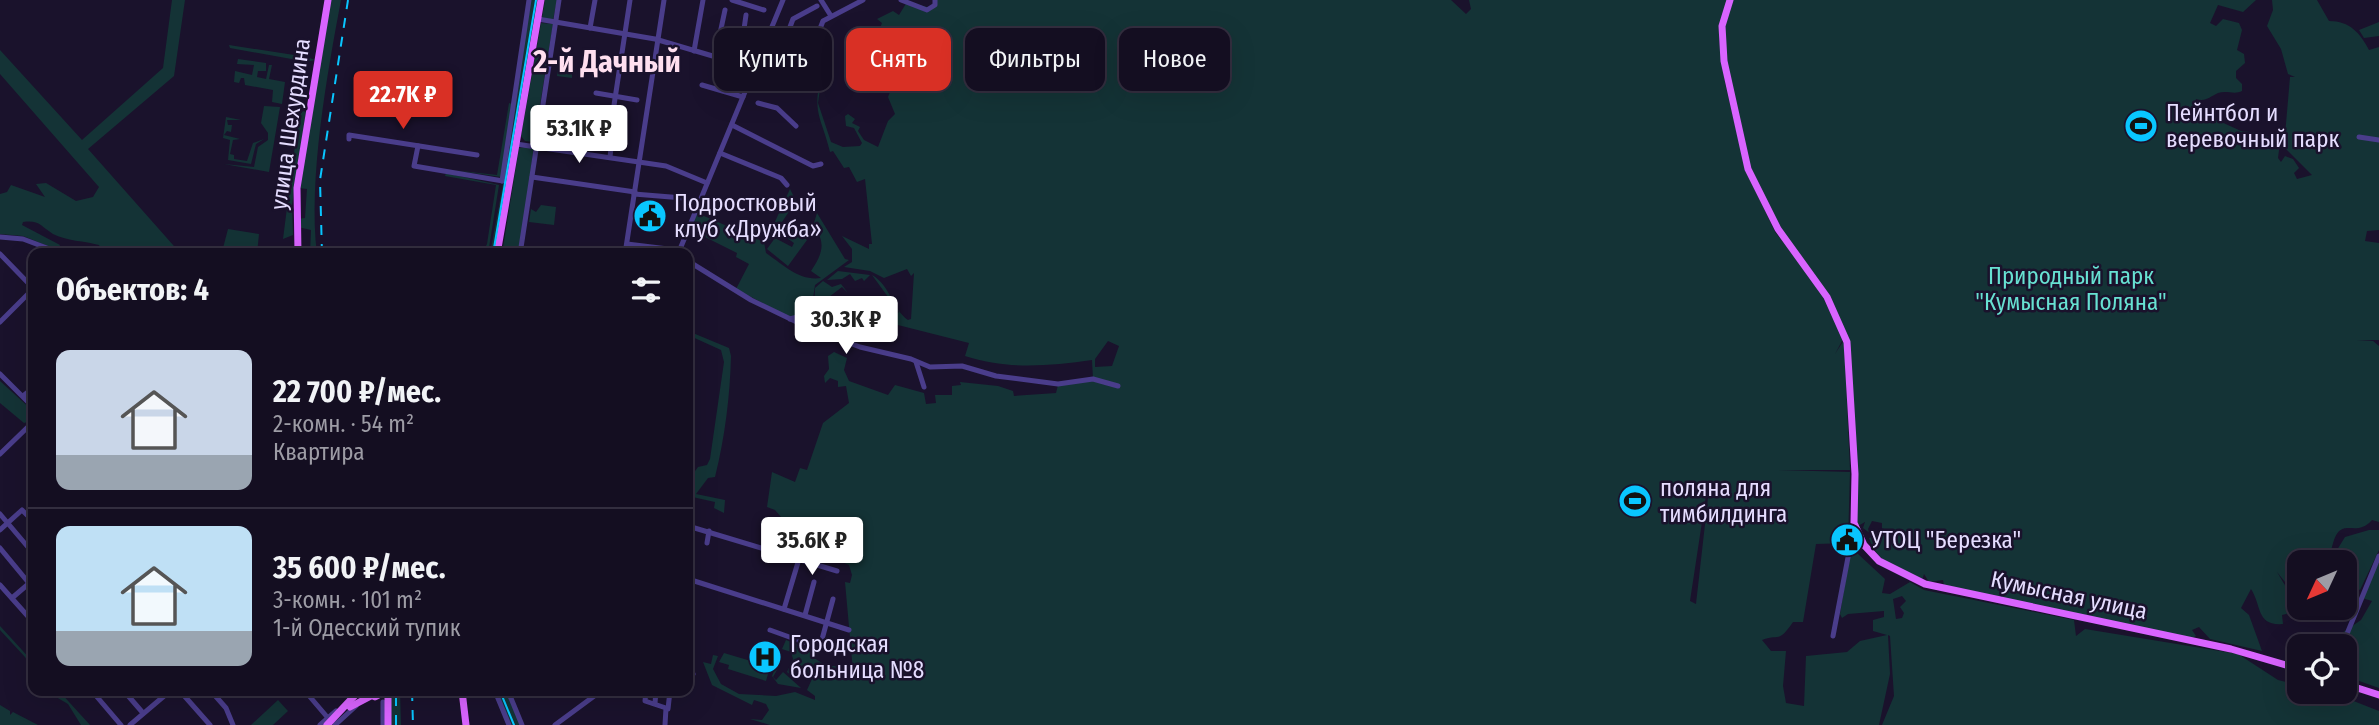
<!DOCTYPE html>
<html lang="ru">
<meta charset="utf-8">
<style>
body{margin:0;font-family:"Fira Sans Condensed",sans-serif;background:#211c2e;color:#f1f3f6;height:100vh;display:flex;flex-direction:column;font-size:26px;white-space:nowrap}
*{box-sizing:border-box;margin:0}
p{font-size:23px;color:#9d9ca5}
.icon{flex:none;width:38px;height:38px;fill:none;stroke:currentColor;stroke-width:2;stroke-linecap:round;stroke-linejoin:round}
.map{position:relative;flex:1;overflow:hidden}
.side{position:absolute;left:28px;top:248px;width:665px;height:448px;display:flex;flex-direction:column;background:#140e21;border-radius:14px;box-shadow:0 7px 28px #0002,0 0 0 2px #332e3f}
.side>*{flex:none}
.guide{position:absolute;left:714px;top:28px;width:665px;height:63px;display:flex;gap:14px}
.needle{width:46px;rotate:226deg}
.buttons{position:absolute;left:2287px;top:550px;display:grid;gap:14px}
.buttons a{display:grid;place-items:center;width:70px;height:70px;border-radius:14px;background:#140e21;box-shadow:0 7px 28px #0002,0 0 0 2px #332e3f;font-size:35px}
.price{position:absolute;translate:-50% -60px;padding:0 16px;border-radius:7px;background:#fff;color:#222;font-size:23px;line-height:46px;filter:drop-shadow(0 2px 4px #0008)}
.price::after{content:'';position:absolute;left:50%;top:42px;width:21px;height:16px;margin-left:-10px;background:inherit;clip-path:polygon(0 0,100% 0,50% 100%)}
.price.active{background:#d93025;color:#fff}
ul{padding:0;list-style:none}
li{display:flex;align-items:center;gap:21px;height:175px;padding:0 28px}
li+li{border-top:2px solid #332e3f}
li span{display:grid;place-items:center;flex:none;width:196px;height:140px;border-radius:14px;color:#555}
li>.icon{margin-inline-start:auto}
span .icon{width:84px;height:84px;fill:#fffc;stroke-width:1}
li b{font-size:30px}
h2{display:flex;justify-content:space-between;align-items:center;height:84px;padding:0 28px;font-size:30px}
.tag{padding:0 24px;border-radius:14px;background:#140e21;box-shadow:0 7px 28px #0002,0 0 0 2px #332e3f;font-size:24px;line-height:63px}
.tag.active{background:#d93025;color:#fff}
.map>svg:first-child{display:block}
</style>
<div class="map">
<svg width="2379" height="725" viewBox="0 0 2379 725">
<rect width="100%" height="100%" fill="#1a122c"/>
<g fill="#143336" fill-rule="evenodd">
<path d="M172 0H185L174 76 88 149 181 254H103L99 245C85 241 66 241 53 234 40 226 40 220 23 222L22 225 60 245 58 250 23 236 0 234V194L7 192 11 185 45 197 36 184 46 183 76 201 93 197 99 187 0 74V50L82 140 163 68Z"/>
<path d="M330 0H341C327 75 308 179 317 254H310L311 230 298 227 297 219 305 218 307 189 299 188Z"/>
<polygon points="530,0 539,0 507,179 504,178"/>
<polygon points="545,0 557,0 553,20 542,17"/>
<path d="M934 0H1451L1466 14 1471 9 1469 0H1727L1719 37 1725 83 1746 171 1775 232 1817 285 1843 339 1835 354 1844 340 1850 470H1777L1850 472 1848 543 1816 544 1803 622H1793C1778 644 1780 633 1762 640L1771 651H1786L1783 686 1786 703 1804 706 1806 656 1847 652 1860 641 1887 635 1873 631V620L1884 617V611L1848 614 1842 618 1840 614 1849 558 1857 553 1885 579 1882 593 1890 594 1910 582 1924 590 2074 620 2076 636 2085 629 2238 654 2278 680 2299 685 2300 691H2328L2379 711V725H1882L1894 696 1890 636 1888 635 1890 674 1879 725H770L750 719 762 720 769 710 766 704 754 700 752 705 712 685 703 662 711 664 713 655 718 656 713 669 721 684 739 694 776 696 795 692 815 700V696L807 690 812 679 809 673 794 671 793 677 787 672 793 659 791 652 782 649 786 640 812 650 814 658 827 666H844L853 671 845 582 850 583 852 575 849 565C831 558 829 543 810 538L805 545 775 510 767 507 772 472 795 482 800 468 807 470 823 423 849 403 846 386 838 387V381L830 378 825 383 824 376 829 369 828 356 834 352 847 358 844 370 849 381 888 395 895 385 924 393 926 404 936 403 935 395H952V386L961 385 960 382 998 386 1013 391 1014 396 1056 393 1058 385 1093 379 1092 360C1048 366 1008 370 965 356L969 343 886 322 899 312 872 275C890 285 893 310 908 320L911 319 914 273 911 276 907 269 884 278 870 271 844 267 852 262V249L842 236 869 249V244H872L865 179 857 182 849 167 844 168 833 151 830 152C822 118 811 112 822 75L818 103 831 142 843 147 860 146 862 143 854 128 846 126 845 116 848 114 855 119 852 123 860 127 858 131 864 140 878 147 888 121 895 114 888 97 890 92 877 89 880 81 876 79 877 72 865 61 868 56 866 49 875 40 882 23 877 19 893 11 899 15 907 2 931 8ZM1108 341 1119 346 1112 366 1095 367V359ZM1707 489H1709L1696 604 1690 601ZM1902 596 1906 601 1900 607 1904 613 1902 618 1896 619 1893 599Z"/>
<path d="M1731 0H2256L2243 12 2218 5 2210 23 2216 26 2223 19 2239 23 2242 30 2237 50 2244 54 2245 63 2236 71V78L2242 84V91C2234 95 2227 90 2218 93 2209 97 2206 102 2196 99L2194 106 2197 111 2241 131 2261 133 2280 142 2278 158 2281 162 2285 156 2293 159 2299 168 2294 173 2297 179 2312 175 2284 147 2290 77H2295L2288 74 2281 49 2267 26 2273 10 2272 0H2317L2329 21C2350 21 2360 33 2369 50L2379 47V230L2367 231 2365 241 2379 243V340H2357L2373 341 2379 346V522L2372 520C2354 541 2339 510 2331 552L2316 562H2300L2299 566 2290 569V575L2285 582 2277 572 2286 587 2290 613 2282 615 2283 624C2256 626 2262 606 2251 589L2241 608 2249 615 2262 651 2210 639 2199 627 2192 630 2196 636 2192 638 1944 585 1943 580 1929 582 1924 574 1922 580C1899 570 1878 564 1869 538L1882 534V523L1872 521 1868 529 1871 534 1863 528 1865 522 1858 526 1857 521 1856 468 1845 330 1785 238 1753 176 1729 85 1722 31Z"/>
<polygon points="2379,22 2379,36 2364,38 2359,30"/>
<polygon points="541,23 553,24 534,142 525,141 521,136"/>
<polygon points="229,45 307,57 315,60 306,62 304,76 302,65 297,60 230,48"/>
<polygon points="238,59 266,63 266,71 258,71 257,77 266,79 269,65 272,65 269,79 285,82 282,104 272,102 273,90 245,85 244,78 241,78 239,83 234,82 235,71 252,75 254,65 237,64"/>
<polygon points="559,61 572,63 572,78 557,76 558,68 567,69 557,67"/>
<polygon points="509,103 512,104 501,177 452,170 497,175"/>
<polygon points="264,106 280,107 269,172 224,164 254,167 258,147 268,140 268,133 261,123"/>
<polygon points="303,111 306,112 292,205 293,235 283,239 297,130 291,145 290,127"/>
<polygon points="226,117 241,120 227,120 228,125 232,125 231,132 227,131 224,135 240,139 233,140 230,154 234,155 234,159 247,161 253,143 264,139 256,144 251,164 228,160 230,140 223,138"/>
<polygon points="541,135 571,139 569,149 539,144"/>
<polygon points="534,146 519,254 502,254 519,148"/>
<polygon points="446,173 499,185 488,254 482,254 487,244 496,185 445,176"/>
<polygon points="503,184 506,184 495,254 490,254"/>
<polygon points="790,189 796,201 770,240 767,239"/>
<polygon points="541,205 556,207 554,225 529,222 531,209 536,212"/>
<path d="M697 213 764 242 766 253C785 266 799 281 821 278L811 271C822 255 827 242 813 226L817 213 845 259 849 260 815 285 811 312 789 317 736 289 749 264 736 257 737 253 705 237 695 224 690 237 686 235Z"/>
<polygon points="228,229 259,234 257,254 222,252"/>
<polygon points="793,229 807,240 788,266 767,249 775,238 792,247 794,243 787,238"/>
<polygon points="838,271 870,275 864,281 862,278 855,281 850,274 842,279 827,280"/>
<polygon points="823,281 832,287 841,284 848,293 842,287 829,297 825,307 814,312 815,288"/>
<path d="M836 305 837 312 844 317 842 319 856 329 883 332 882 339C860 334 844 326 830 308Z"/>
<path d="M688 331 729 348 731 356C730 396 725 437 715 477L708 478 696 494 725 500 724 513 714 508 715 502 688 496V481L698 467 707 465 710 459 724 362 721 350 688 335Z"/>
<polygon points="0,381 33,411 33,420 24,423 0,403"/>
<polygon points="2369,530 2379,530 2379,550 2360,590 2352,584 2345,562 2339,561 2337,550 2345,537"/>
<polygon points="2379,562 2379,688 2345,676 2345,646 2323,646 2361,620 2372,601 2362,598"/>
<polygon points="0,626 33,662 33,671 25,657 0,630"/>
<polygon points="724,653 761,664 768,674 766,681 728,669 729,665 719,662"/>
<polygon points="776,666 778,668 773,677 776,680 783,672 801,688 778,684 772,676"/>
<polygon points="46,691 59,691 90,725 81,725 68,704"/>
<polygon points="391,691 400,691 401,725 390,725"/>
<polygon points="496,691 506,691 521,725 510,725"/>
<polygon points="278,700 288,711 273,725 251,725"/>
<polygon points="0,705 10,711 10,715 13,712 38,725 0,725"/>
</g>
<g fill="none" stroke-linecap="round" stroke-linejoin="round">
<g stroke="#4a3d8b" stroke-width="5">
<polyline points="732,0 764,10"/>
<polyline points="821,0 831,16"/>
<polyline points="901,0 927,10 935,5 935,0"/>
<polyline points="538,19 655,39 750,67 790,85 807,62 823,21 863,0"/>
<polyline points="590,28 595,0"/>
<polyline points="772,30 813,46"/>
<polyline points="787,35 793,19 817,6"/>
<polyline points="778,48 808,59"/>
<polyline points="694,51 703,0"/>
<polyline points="715,57 725,10"/>
<polyline points="739,64 746,15"/>
<polyline points="702,85 743,97"/>
<polyline points="596,93 637,100"/>
<polyline points="758,103 777,108 796,126"/>
<polyline points="732,125 813,166 821,164"/>
<polyline points="2359,137 2379,140"/>
<polyline points="349,139 349,135 477,155"/>
<polyline points="516,144 666,166 707,183"/>
<polyline points="418,146 414,166 503,181"/>
<polyline points="720,153 781,178 787,185"/>
<polyline points="610,157 613,129 611,125 630,0"/>
<polyline points="532,177 635,192"/>
<polyline points="502,181 529,0"/>
<polyline points="634,194 683,198"/>
<polyline points="0,237 23,239 63,254"/>
<polyline points="627,244 668,249 677,254"/>
<polyline points="0,254 33,288"/>
<polyline points="520,254 559,0"/>
<polyline points="625,254 664,0"/>
<polyline points="678,254 783,0"/>
<polyline points="688,261 751,300 805,326 860,347 911,359 930,367 962,366 996,376 1058,384 1093,379 1118,386"/>
<polyline points="790,319 812,313"/>
<polyline points="0,322 33,289"/>
<polyline points="916,362 924,387"/>
<polyline points="0,374 33,407"/>
<polyline points="23,396 33,388"/>
<polyline points="0,454 33,422"/>
<polyline points="0,514 33,553"/>
<polyline points="688,526 837,571"/>
<polyline points="0,530 22,510 33,521"/>
<polyline points="707,543 709,531"/>
<polyline points="0,548 33,588"/>
<polyline points="688,579 849,630"/>
<polyline points="0,585 33,622"/>
<polyline points="12,598 33,580"/>
<polyline points="784,609 799,559"/>
<polyline points="805,615 814,582"/>
<polyline points="770,630 817,647 821,643 833,599"/>
<polyline points="1833,636 1854,526"/>
<polyline points="2342,646 2379,556"/>
<polyline points="688,661 693,674"/>
<polyline points="92,691 121,725"/>
<polyline points="124,691 143,713"/>
<polyline points="180,691 210,725"/>
<polyline points="211,691 226,708 233,725"/>
<polyline points="305,691 328,718"/>
<polyline points="495,691 509,725"/>
<polyline points="508,691 522,725"/>
<polyline points="646,691 645,701 666,708 665,725"/>
<polyline points="655,703 656,691"/>
<polyline points="668,709 670,691"/>
<polyline points="130,725 170,691"/>
<polyline points="320,725 336,711"/>
<polyline points="335,725 356,706"/>
<polyline points="383,725 383,702"/>
<polyline points="555,725 601,691"/>
</g>
<g stroke="#d964ff" stroke-width="7">
<polyline points="1730,0 1722,26 1724,61 1748,169 1778,229 1827,297 1847,342 1855,474 1854,523 1864,545 1879,561 1925,584 2231,649 2300,669"/>
<polyline points="298,254 297,188 328,0"/>
<polyline points="497,254 541,0"/>
<polyline points="2345,684 2379,695"/>
<polyline points="364,691 375,697 386,691"/>
<polyline points="462,691 466,725"/>
<polyline points="350,707 371,696"/>
<polyline points="327,725 359,691"/>
<polyline points="388,725 388,691"/>
</g>
<g stroke="#09c6ff" stroke-width="2">
<polyline points="493,254 536,0"/>
<polyline points="500,691 514,725"/>
</g>
<g stroke="#09c6ff" stroke-width="2" stroke-dasharray="10 9" stroke-linecap="butt">
<polyline points="322,254 320,180 348,0"/>
<polyline points="412,691 413,725"/>
<polyline points="396,725 396,691"/>
</g>
</g>
<defs>
<symbol id="stadium-disc" viewBox="-11 -11 22 22"><circle r="9.5" fill="#09c6ff" stroke="#1a122c"/><path d="M0-5a6.5 5 0 1 0 0 10a6.5 5 0 1 0 0-10ZM-3.5-1.8h7v3.6h-7Z" fill="#111"/></symbol>
<symbol id="civic-disc" viewBox="-11 -11 22 22"><circle r="9.5" fill="#09c6ff" stroke="#1a122c"/><path d="M-.6-6.5H3V-4.5H.6V-3L4-1V1h2V6H-6V1h2V-1L-.6-3ZM-1.2 2.5V6h2.4V2.5Z" fill="#111"/></symbol>
<symbol id="hospital-disc" viewBox="-11 -11 22 22"><circle r="9.5" fill="#09c6ff" stroke="#1a122c"/><path d="M-5-5h3v3.5h4V-5h3V5h-3V1.5h-4V5h-3Z" fill="#111"/></symbol>
</defs>
<g fill-rule="evenodd">
<use href="#stadium-disc" x="2122" y="107" width="38" height="38"/>
<use href="#civic-disc" x="631" y="197" width="38" height="38"/>
<use href="#stadium-disc" x="1616" y="482" width="38" height="38"/>
<use href="#civic-disc" x="1828" y="521" width="38" height="38"/>
<use href="#hospital-disc" x="746" y="638" width="38" height="38"/>
</g>
<g text-anchor="middle" dominant-baseline="central" stroke-width="5" stroke-linejoin="round" paint-order="stroke">
<g font-size="23" fill="#e5ddff" stroke="#1a122c" text-anchor="start">
<text x="2166" y="113">Пейнтбол и<tspan x="2166" dy="26">веревочный парк</tspan></text>
<text x="674" y="203">Подростковый<tspan x="674" dy="26">клуб «Дружба»</tspan></text>
<text x="1660" y="488">поляна для<tspan x="1660" dy="26">тимбилдинга</tspan></text>
<text x="1871" y="540">УТОЦ "Березка"</text>
<text x="790" y="644">Городская<tspan x="790" dy="26">больница №8</tspan></text>
</g>
<g font-size="23" fill="#e5ddff" stroke="#1a122c">
<text transform="translate(290 124) rotate(-82)">улица Шехурдина</text>
<text transform="translate(2069 595) rotate(12)">Кумысная улица</text>
</g>
<g font-size="23" fill="#67e1d2" stroke="#1a122c">
<text x="2071" y="276">Природный парк<tspan x="2071" dy="26">"Кумысная Поляна"</tspan></text>
</g>
<g font-size="30" font-weight="bold" fill="#ffdfef" stroke="#1a122c">
<text x="607" y="62">2-й Дачный</text>
</g>
</g>
</svg>
<div class="buttons">
<a><svg class="needle" viewBox="-14 -14 28 28"><path d="M0-13l5 13h-10z" fill="#e53935"/><path d="M0 13l5-13h-10z" fill="#9d9ca5"/></svg></a>
<a><svg class="icon" aria-label="locate" viewBox="0 0 24 24"><circle cx="12" cy="12" r="6"/><path d="M12 2v4M12 18v4M2 12h4M18 12h4"/></svg></a>
</div>
<b class="price active" style="left:403px;top:131px">22.7K ₽</b>
<b class="price" style="left:579px;top:165px">53.1K ₽</b>
<b class="price" style="left:846px;top:356px">30.3K ₽</b>
<b class="price" style="left:812px;top:577px">35.6K ₽</b>
<div class="guide">
<a class="tag">Купить</a>
<a class="tag active">Снять</a>
<a class="tag">Фильтры</a>
<a class="tag">Новое</a>
</div>
<section class="side">
<h2>Объектов: 4<svg class="icon" aria-label="filters" viewBox="0 0 24 24"><path d="M4 7h16M4 17h16"/><circle cx="9" cy="7" r="2"/><circle cx="15" cy="17" r="2"/></svg></h2>
<ul>
<li><span style="background:linear-gradient(#c9d6e8 75%,#9aa5b1 0)"><svg class="icon" aria-label="home" viewBox="0 0 24 24"><path d="M3 11l9-7 9 7M6 9v11h12V9"/></svg></span><div><b>22 700 ₽/мес.</b><p>2-комн. · 54 m²</p><p>Квартира</p></div></li>
<li><span style="background:linear-gradient(#bfe0f5 75%,#9aa5b1 0)"><svg class="icon" aria-label="home" viewBox="0 0 24 24"><path d="M3 11l9-7 9 7M6 9v11h12V9"/></svg></span><div><b>35 600 ₽/мес.</b><p>3-комн. · 101 m²</p><p>1-й Одесский тупик</p></div></li>
</ul>
</section>
</div>
